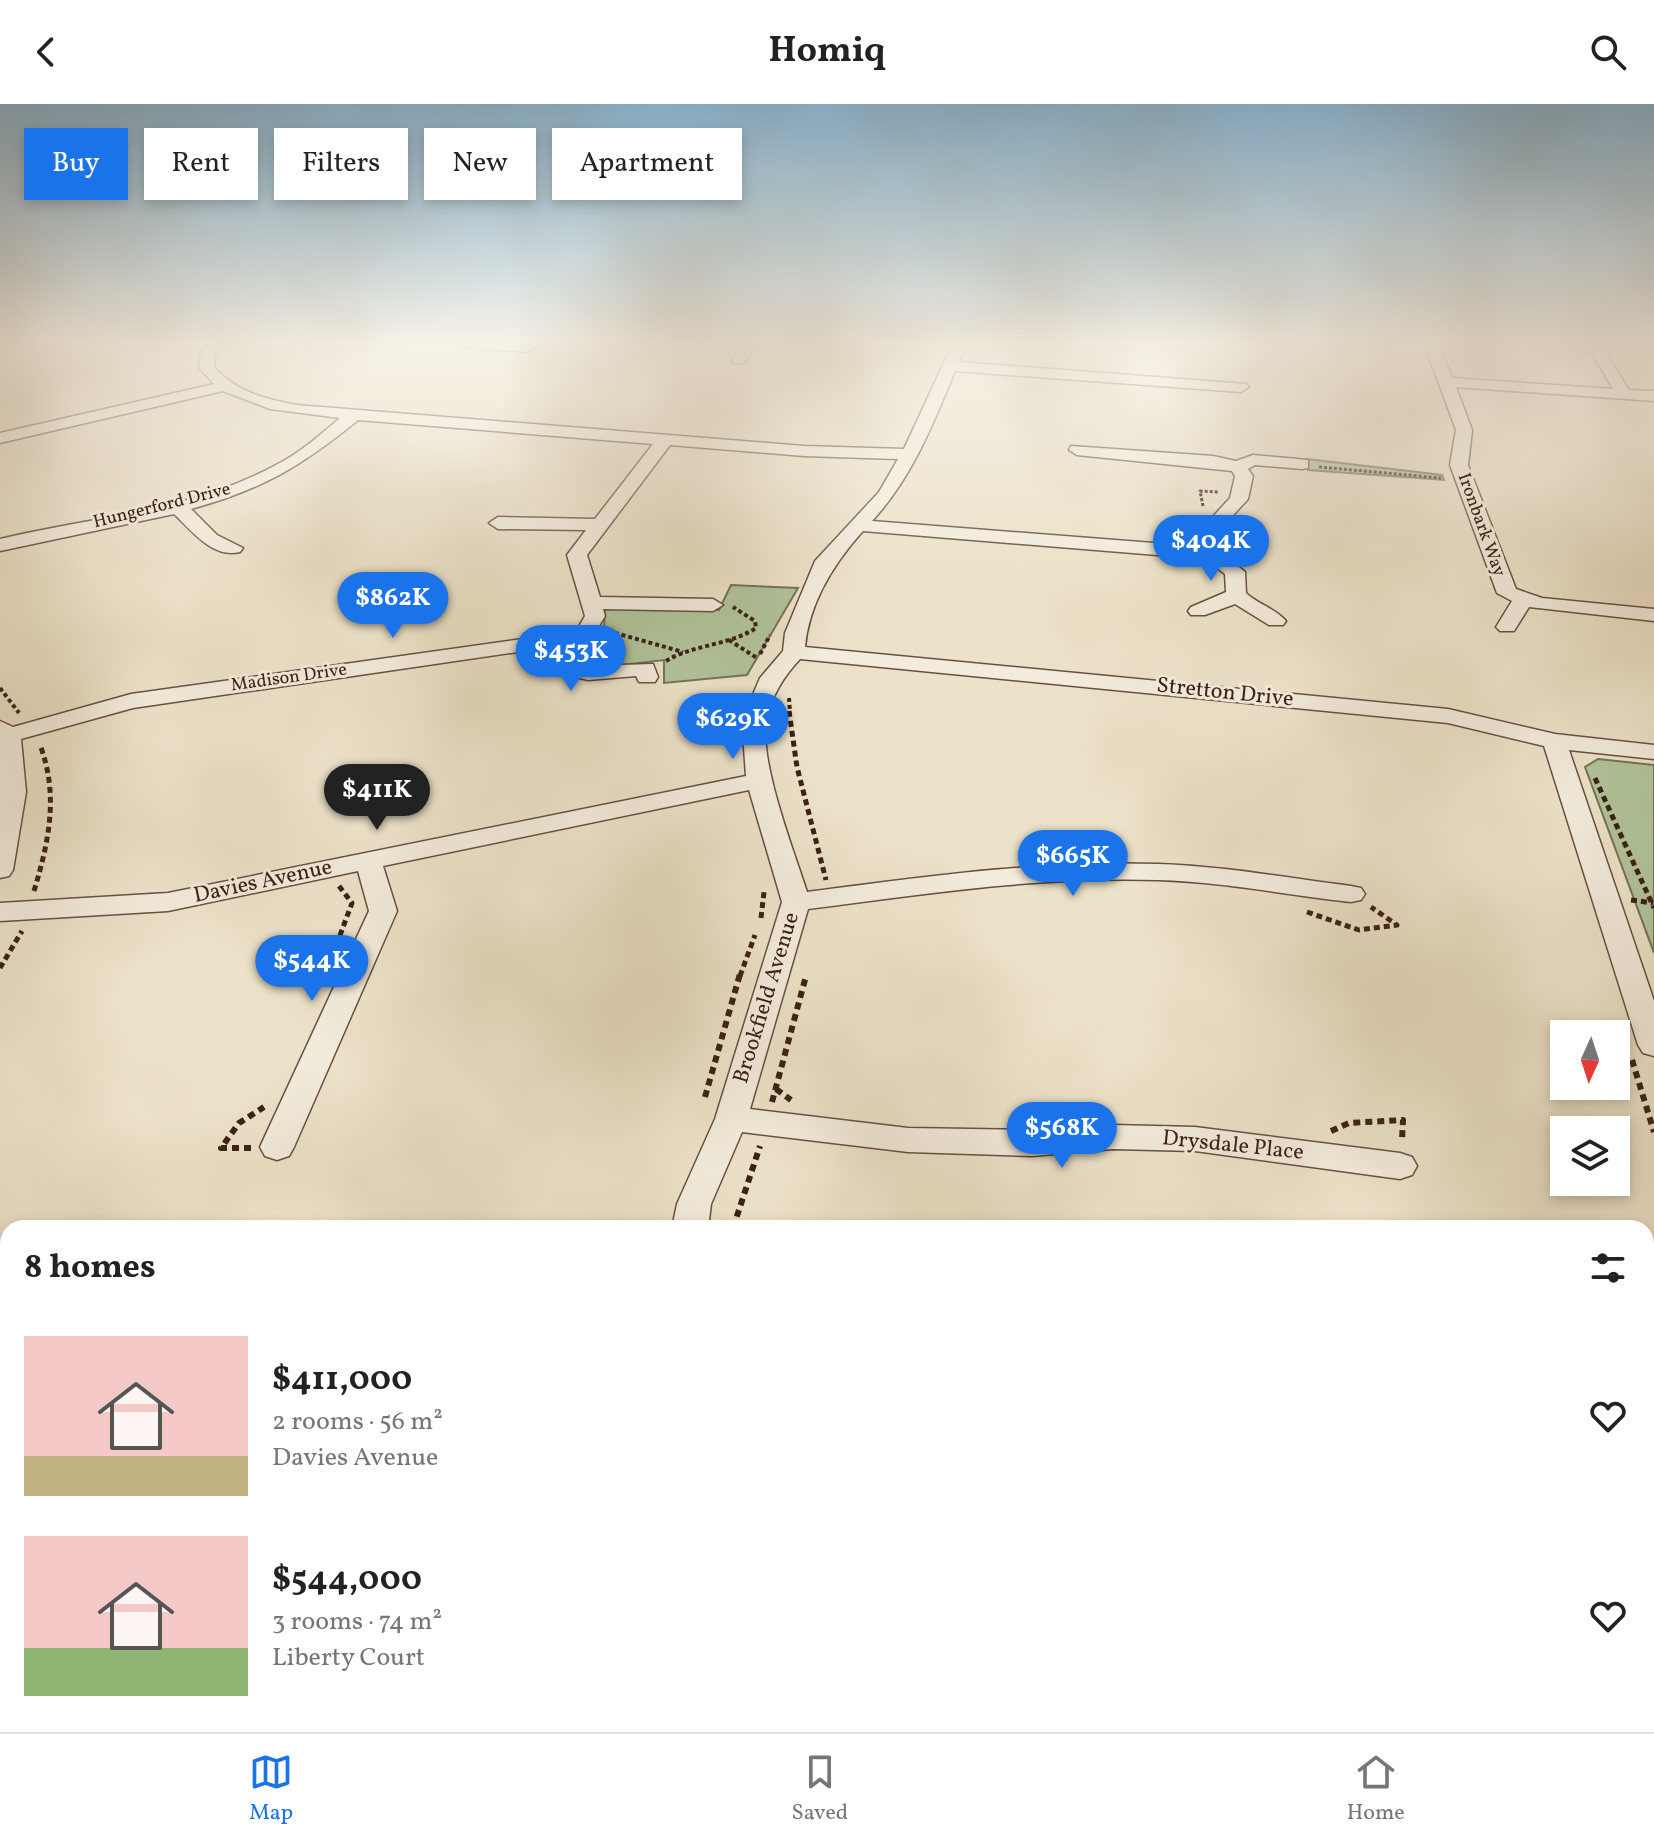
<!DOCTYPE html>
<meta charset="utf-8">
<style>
body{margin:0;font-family:Vollkorn,serif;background:#f6f6f6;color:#222;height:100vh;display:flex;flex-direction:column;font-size:30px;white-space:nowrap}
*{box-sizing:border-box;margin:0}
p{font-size:26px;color:#767676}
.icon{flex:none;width:44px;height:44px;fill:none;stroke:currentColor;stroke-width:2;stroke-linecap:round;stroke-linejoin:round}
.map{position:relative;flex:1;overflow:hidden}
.details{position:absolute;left:0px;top:1116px;width:1654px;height:512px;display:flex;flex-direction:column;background:#fff;border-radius:24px 24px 0 0;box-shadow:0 4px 12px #0003}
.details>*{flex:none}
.guide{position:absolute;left:24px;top:24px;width:800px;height:72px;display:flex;gap:16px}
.needle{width:52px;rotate:183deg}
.buttons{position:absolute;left:1550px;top:916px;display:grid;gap:16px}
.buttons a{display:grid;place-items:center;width:80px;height:80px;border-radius:0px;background:#fff;box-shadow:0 4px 12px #0003;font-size:40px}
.price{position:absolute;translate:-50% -68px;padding:0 18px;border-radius:28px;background:#1a73e8;color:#fff;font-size:26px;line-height:52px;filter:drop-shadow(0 2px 4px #0008)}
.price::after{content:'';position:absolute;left:50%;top:48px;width:24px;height:18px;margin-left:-12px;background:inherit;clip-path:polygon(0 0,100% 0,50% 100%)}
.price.current{background:#222;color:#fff}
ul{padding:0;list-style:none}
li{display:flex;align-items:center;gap:24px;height:200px;padding:0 24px}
li span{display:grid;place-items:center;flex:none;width:224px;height:160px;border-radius:0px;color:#555}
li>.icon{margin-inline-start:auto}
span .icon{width:96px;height:96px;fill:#fffc;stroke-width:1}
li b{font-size:34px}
h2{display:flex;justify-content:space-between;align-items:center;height:96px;padding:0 24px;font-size:34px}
.tag{padding:0 28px;border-radius:0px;background:#fff;box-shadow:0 4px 12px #0003;font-size:28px;line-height:72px}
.tag.current{background:#1a73e8;color:#fff}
header{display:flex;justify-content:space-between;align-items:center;height:104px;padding:0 24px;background:#fff;font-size:36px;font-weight:700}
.tab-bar{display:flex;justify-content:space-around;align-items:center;height:112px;border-top:2px solid #e0e0e0;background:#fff;font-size:22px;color:#767676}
.tab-bar a{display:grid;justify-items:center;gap:4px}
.tab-bar .current{color:#1a73e8}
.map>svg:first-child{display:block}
.green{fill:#b1c49b;stroke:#767258;stroke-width:2}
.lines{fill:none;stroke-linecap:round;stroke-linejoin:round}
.street-casing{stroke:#675043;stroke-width:3}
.path-far4{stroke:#3b2016;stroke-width:3;stroke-dasharray:3 2;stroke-linecap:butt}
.path-far3{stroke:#3b2016;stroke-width:4;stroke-dasharray:4 3;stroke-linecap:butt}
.path-far2{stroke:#3b2016;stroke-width:5;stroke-dasharray:6 4;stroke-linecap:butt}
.path-far1{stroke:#3b2016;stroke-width:6;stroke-dasharray:7 5;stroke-linecap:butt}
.path{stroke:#3b2016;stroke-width:8;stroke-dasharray:9 6;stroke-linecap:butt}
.street{fill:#f3ecdc;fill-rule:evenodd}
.labels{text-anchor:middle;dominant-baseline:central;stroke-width:6;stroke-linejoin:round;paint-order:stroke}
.far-street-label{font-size:18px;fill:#3b2016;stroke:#f3ecdc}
.street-label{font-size:22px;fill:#3b2016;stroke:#f3ecdc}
</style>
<header><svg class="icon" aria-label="back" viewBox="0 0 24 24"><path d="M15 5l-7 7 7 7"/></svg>Homiq<svg class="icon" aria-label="search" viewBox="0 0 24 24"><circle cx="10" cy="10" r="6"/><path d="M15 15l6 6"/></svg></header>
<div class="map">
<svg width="1654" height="1628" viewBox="0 0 1654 1628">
<rect width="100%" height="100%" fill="#ece2c9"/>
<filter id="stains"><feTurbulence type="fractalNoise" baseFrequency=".0025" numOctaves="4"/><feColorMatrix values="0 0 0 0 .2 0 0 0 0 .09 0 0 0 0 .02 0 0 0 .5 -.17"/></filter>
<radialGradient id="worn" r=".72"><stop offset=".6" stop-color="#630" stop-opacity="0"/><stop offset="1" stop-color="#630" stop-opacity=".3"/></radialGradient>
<g class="green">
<polygon points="1307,355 1442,371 1444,376 1308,366"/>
<polygon points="731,481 798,484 747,571 664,579 664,556 578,566 565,543 604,526 605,502 719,506"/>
<polygon points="1598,655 1654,661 1654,849 1585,663"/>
</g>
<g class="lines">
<g class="street-casing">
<g id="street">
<path d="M210,239H225L215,250L214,263C237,288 264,295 297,301L804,342L904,345L953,239H967L959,258L1246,280L1249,283L1241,288L955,267C933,320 912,374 872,417L1205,443L1210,439L1208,418L1230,394L1235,372L1232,367L1077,351L1069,346L1071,342L1213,352L1236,357L1253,351L1308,356V364L1302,365L1255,361L1248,365L1253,372L1248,395L1226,419L1230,440L1222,449L1245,468L1246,489C1258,500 1276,505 1286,517L1283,521H1269L1235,500L1205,511H1191L1188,507L1191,503L1226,488L1225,470L1206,455L863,427C834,459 809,499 805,543L1448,605L1555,630L1654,641V655L1569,646L1654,897V952L1643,949L1638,941L1544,642L1448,619L800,555C784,572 772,591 767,614C757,653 794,747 807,788C923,773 1040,756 1158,760C1223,762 1287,774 1351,782L1361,784L1365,790L1361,796L1351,798C1287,791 1223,778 1158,776C1041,772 924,790 808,805L750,1005L908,1024L1032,1026L1113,1021L1195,1023L1400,1049L1412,1053L1417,1062L1412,1071L1400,1075L1195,1047L1113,1045L1032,1052L908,1048L742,1028L711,1100L708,1124H672L677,1100L715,1015L782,798L749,686L383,762L397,807L294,1043L289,1052L277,1056L265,1052L260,1043L369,807L358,767L168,807L0,817V799L168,789L746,672L742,616L760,574L783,547L785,529L815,457L879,388L898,355L804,352L670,341L587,451L600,493L713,495L723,501L713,507L603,505L605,512L593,532L565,540L575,559L588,562L653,560L658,573L655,578H639L636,572L588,576L559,569L545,544L133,604L21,635L26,688L13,766L9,772L0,774V617L13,623L131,590L551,531L578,524L585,512L567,451L586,426L498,425L489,419L498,413L595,415L653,340L358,316C300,363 263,385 191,405L217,431L243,444L240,448C213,455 191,426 174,410L0,447V435C92,413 192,407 276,361C300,349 320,331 340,314L270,305L223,287L0,339V329L214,280L199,264L201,249Z"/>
<polygon points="456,239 522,239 534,244 527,248 463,243"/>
<polygon points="744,239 759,239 744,259 734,259 732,256"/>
<polygon points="1424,239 1438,239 1452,274 1613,285 1586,239 1600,239 1629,286 1654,287 1654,297 1456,283 1472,326 1468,361 1516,485 1542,494 1654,505 1654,517 1529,503 1514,527 1500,527 1496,523 1512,497 1497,489 1450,361 1456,326"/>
<polygon points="0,1411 8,1412 8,1454 0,1451"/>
<polygon points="528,1620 576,1620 572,1628 524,1628"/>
</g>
</g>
<g class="path-far4">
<polyline points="1319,363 1441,374"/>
<polyline points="1203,402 1200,387 1219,388"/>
</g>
<g class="path-far3">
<polyline points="608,527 683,548"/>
<polyline points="729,536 757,554"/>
<polyline points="760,550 770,531"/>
<path d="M666,557C694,540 728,542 756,524L755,517L733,503"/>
<polyline points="0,584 19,609"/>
<polyline points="789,594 790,609"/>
</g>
<g class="path-far2">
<polyline points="789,607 797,663 826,776"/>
<polyline points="1595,674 1654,804"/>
<polyline points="339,782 352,799 339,834"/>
<path d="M34,787C49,737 59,691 40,641"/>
<polyline points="1631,796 1653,799"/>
<polyline points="1307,808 1359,826 1397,821 1371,803"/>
<polyline points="761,814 764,788"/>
<polyline points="0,864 22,827"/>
<polyline points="740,872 755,831"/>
</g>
<g class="path-far1">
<polyline points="1632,956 1654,1028"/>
<polyline points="776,985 791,996"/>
<polyline points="705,993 740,870"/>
<polyline points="772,998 806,872"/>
<polyline points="1331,1027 1349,1019 1403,1016 1402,1036"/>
<polyline points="251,1044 221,1044 239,1019 264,1003"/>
<polyline points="733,1124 760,1042"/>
</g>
<g class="path">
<polyline points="0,1387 8,1389"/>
<polyline points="506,1628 510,1620"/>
<polyline points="619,1628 622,1620"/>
</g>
<use href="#street" class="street"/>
</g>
<linearGradient id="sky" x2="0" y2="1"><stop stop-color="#89b7d6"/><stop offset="0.51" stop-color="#f6f2e7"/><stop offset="1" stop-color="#f6f2e7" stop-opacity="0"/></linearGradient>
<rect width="1654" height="467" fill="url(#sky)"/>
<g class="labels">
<g class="far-street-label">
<text transform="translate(162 402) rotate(-14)">Hungerford Drive</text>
<text transform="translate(1481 421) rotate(70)">Ironbark Way</text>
<text transform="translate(289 574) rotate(-8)">Madison Drive</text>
</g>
<g class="street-label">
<text transform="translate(1225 589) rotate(6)">Stretton Drive</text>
<text transform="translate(263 778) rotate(-12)">Davies Avenue</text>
<text transform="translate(767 894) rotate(-73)">Brookfield Avenue</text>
<text transform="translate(1233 1042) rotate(6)">Drysdale Place</text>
</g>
</g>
<rect width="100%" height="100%" filter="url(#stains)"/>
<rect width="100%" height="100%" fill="url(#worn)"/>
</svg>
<div class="buttons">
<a><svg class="needle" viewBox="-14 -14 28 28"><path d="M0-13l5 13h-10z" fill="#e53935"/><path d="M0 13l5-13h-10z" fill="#767676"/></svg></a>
<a><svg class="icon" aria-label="layers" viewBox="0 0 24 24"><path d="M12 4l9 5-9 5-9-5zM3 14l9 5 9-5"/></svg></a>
</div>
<b class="price" style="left:1211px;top:479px">$404K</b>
<b class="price" style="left:393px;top:536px">$862K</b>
<b class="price" style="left:571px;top:589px">$453K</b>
<b class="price" style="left:733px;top:657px">$629K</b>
<b class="price current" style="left:377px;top:728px">$411K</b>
<b class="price" style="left:1073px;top:794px">$665K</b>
<b class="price" style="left:312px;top:899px">$544K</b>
<b class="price" style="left:1062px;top:1066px">$568K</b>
<div class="guide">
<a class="tag current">Buy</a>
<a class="tag">Rent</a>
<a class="tag">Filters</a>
<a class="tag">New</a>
<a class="tag">Apartment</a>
</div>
<section class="details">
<h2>8 homes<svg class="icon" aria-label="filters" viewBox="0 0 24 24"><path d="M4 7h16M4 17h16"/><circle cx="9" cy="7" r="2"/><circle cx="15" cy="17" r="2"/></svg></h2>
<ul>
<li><span style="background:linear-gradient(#f6c9c9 75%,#c2b280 0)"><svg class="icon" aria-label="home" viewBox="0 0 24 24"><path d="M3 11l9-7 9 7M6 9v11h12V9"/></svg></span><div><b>$411,000</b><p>2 rooms · 56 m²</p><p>Davies Avenue</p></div><svg class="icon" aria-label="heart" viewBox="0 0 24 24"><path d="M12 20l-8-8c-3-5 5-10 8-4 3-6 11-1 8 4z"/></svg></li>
<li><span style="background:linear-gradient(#f6c9c9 70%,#8fb573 0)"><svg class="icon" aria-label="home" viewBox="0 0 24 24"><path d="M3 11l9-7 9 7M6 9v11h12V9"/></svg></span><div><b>$544,000</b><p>3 rooms · 74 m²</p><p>Liberty Court</p></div><svg class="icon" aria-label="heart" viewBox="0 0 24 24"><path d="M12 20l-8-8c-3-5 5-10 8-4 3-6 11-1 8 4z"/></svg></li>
</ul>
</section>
</div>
<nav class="tab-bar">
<a class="current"><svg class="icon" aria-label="map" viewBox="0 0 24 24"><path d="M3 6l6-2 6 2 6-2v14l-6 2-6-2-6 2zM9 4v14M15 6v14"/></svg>Map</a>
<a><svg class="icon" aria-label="saved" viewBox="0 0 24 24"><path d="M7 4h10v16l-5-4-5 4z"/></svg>Saved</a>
<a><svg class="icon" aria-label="home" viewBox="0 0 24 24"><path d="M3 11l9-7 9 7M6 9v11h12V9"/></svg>Home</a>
</nav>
